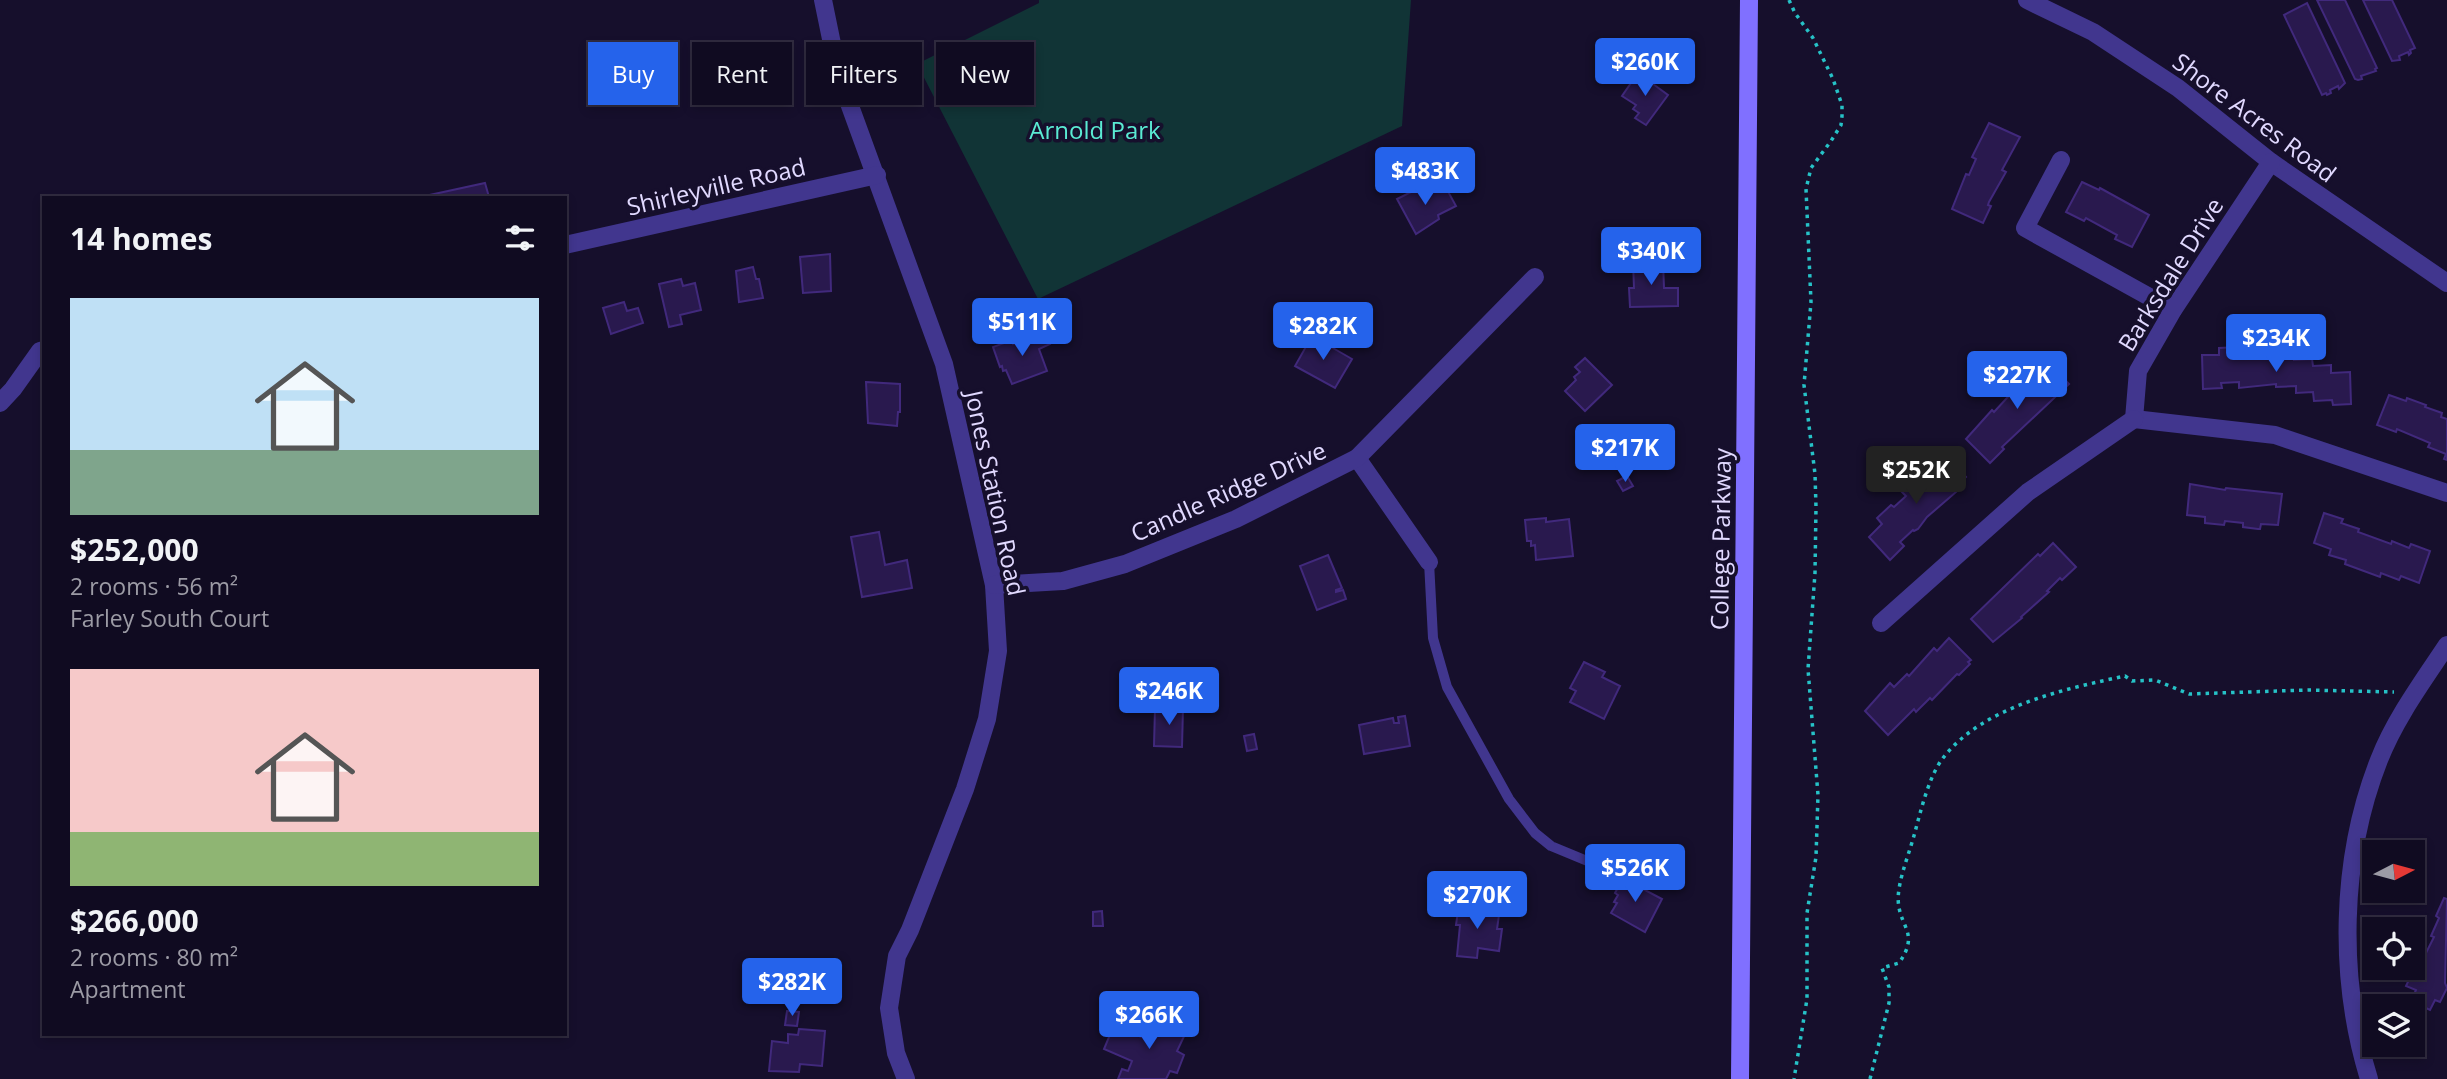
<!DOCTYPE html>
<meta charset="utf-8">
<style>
body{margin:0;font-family:"Open Sans",sans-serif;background:#19142a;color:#f1f3f6;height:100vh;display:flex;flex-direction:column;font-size:26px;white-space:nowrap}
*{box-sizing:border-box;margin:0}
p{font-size:23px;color:#9c9ba5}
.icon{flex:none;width:38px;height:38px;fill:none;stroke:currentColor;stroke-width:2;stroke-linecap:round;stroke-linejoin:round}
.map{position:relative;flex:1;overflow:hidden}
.side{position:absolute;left:42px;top:196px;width:525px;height:840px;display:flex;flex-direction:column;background:#100b21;border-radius:0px;box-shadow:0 4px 10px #0003,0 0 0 2px #302b3f}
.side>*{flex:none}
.hud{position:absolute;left:588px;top:42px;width:665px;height:63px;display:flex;gap:14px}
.needle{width:46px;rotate:84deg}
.buttons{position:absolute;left:2362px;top:840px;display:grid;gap:14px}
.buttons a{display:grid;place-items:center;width:63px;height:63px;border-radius:0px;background:#100b21;box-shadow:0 4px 10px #0003,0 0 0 2px #302b3f;font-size:35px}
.price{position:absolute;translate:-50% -60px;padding:0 16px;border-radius:7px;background:#2563eb;color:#fff;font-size:23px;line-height:46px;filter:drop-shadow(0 2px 4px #0008)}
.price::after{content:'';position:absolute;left:50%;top:42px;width:21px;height:16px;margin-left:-10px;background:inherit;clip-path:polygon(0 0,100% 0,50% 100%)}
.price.active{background:#222;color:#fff}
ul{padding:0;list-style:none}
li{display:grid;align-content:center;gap:14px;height:371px;padding:0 28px}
li span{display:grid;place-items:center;height:217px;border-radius:0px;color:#555}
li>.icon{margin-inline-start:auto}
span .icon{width:126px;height:126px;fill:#fffc;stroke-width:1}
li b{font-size:30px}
h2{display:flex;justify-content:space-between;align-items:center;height:84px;padding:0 28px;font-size:30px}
.pill{padding:0 24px;border-radius:0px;background:#100b21;box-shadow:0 4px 10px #0003,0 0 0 2px #302b3f;font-size:24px;line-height:63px}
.pill.active{background:#2563eb;color:#fff}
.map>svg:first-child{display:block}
.green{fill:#113436}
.building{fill:#29194e;stroke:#41297c;stroke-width:2}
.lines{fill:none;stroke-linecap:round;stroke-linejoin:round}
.path{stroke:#26c2c7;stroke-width:3.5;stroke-dasharray:3.5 5;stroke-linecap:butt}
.service{stroke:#41368e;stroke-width:10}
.minor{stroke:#41368e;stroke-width:18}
.secondary{stroke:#8070ff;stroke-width:18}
.labels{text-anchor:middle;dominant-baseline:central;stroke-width:7;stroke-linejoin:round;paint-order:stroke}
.street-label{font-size:24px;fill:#e1d9ff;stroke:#160f2c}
.park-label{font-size:24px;fill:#5aead3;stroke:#160f2c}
</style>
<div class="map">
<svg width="2447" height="1079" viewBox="0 0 2447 1079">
<rect width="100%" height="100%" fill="#160f2c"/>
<polygon class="green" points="1039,0 1411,0 1402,126 1038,299 917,64 1039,3"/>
<g class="building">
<polygon points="2317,0 2345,0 2377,68 2375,69 2376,71 2361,76 2362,79 2358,80 2355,79"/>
<polygon points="2363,0 2392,0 2415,48 2410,50 2411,53 2409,55 2408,52 2399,56 2400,60 2392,61"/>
<polygon points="2307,3 2345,83 2339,89 2338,86 2330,90 2331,93 2327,95 2326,93 2322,95 2284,15"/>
<polygon points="1638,73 1668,95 1646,125 1635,118 1639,113 1633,109 1636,105 1622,96"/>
<polygon points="1989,123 2020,137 2002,170 2006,172 1989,202 1988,205 1991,206 1983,223 1952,209 1966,174 1969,175 1976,159 1972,157"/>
<polygon points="2082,182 2099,190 2100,188 2149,215 2132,247 2115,239 2117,235 2086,218 2084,221 2066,212"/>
<polygon points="485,183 489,197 426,198 425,196"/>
<polygon points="1423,186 1427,195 1445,186 1456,206 1438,215 1439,219 1416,234 1397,199"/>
<polygon points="1677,231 1679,239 1665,243 1663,234"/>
<polygon points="830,254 831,291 803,293 800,257"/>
<polygon points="1663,261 1664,288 1678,288 1678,306 1630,307 1629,288 1634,288 1633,262"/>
<polygon points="753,267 756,279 759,279 763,298 739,302 736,271"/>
<polygon points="681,279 683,286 695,283 701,310 680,315 682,324 669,327 659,284"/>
<polygon points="624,302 627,311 638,308 643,323 611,334 603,308"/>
<polygon points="1046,332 1050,344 1039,349 1047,371 1012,384 1006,370 1003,371 1002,366 1000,367 993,347 1012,340 1013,344"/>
<polygon points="1312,336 1352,359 1335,388 1295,366"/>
<polygon points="2238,347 2238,356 2275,351 2275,355 2294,354 2294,360 2312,359 2313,366 2331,365 2331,373 2350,372 2351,404 2333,405 2332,400 2314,401 2313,392 2296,393 2296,386 2276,387 2276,384 2239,388 2239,382 2221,383 2222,388 2203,389 2202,355 2219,355 2219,348"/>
<polygon points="1585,358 1612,385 1585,411 1565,391 1576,380 1574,377 1580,372 1575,367"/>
<polygon points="2046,361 2069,384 2002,447 2004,449 1990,463 1966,439 1992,410 1994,412 2031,372 2034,373"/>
<polygon points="866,382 900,384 900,412 898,412 897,426 868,423"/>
<polygon points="2389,395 2406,401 2407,398 2426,405 2425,407 2442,413 2441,417 2447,419 2447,460 2444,459 2446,454 2428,447 2430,443 2397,429 2396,432 2377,425"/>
<polygon points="1944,454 1966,477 1953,489 1956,492 1927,517 1918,529 1914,531 1913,530 1900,542 1904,546 1890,560 1869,537 1882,524 1877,518 1891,505 1894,507 1906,496 1902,492 1916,478 1919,481"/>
<polygon points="1627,476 1633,486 1623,491 1617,481"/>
<polygon points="2190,484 2225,490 2226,488 2282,494 2278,525 2261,524 2260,529 2258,529 2243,527 2243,523 2225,521 2224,525 2205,523 2205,517 2187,515"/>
<polygon points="2324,513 2343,519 2341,523 2359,529 2358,532 2391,544 2392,541 2409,548 2411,544 2430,551 2419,583 2401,576 2399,580 2381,573 2380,577 2345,564 2346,560 2329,555 2331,549 2314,543"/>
<polygon points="1546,518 1546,522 1569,519 1573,556 1536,560 1535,545 1531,546 1531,541 1527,541 1525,520"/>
<polygon points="879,532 885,565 907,560 912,588 862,597 851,537"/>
<polygon points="2053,543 2076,567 2062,580 2060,578 2047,591 2049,592 2021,617 2022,618 1993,642 1971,619 2038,554 2040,556"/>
<polygon points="1328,555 1342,588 1336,590 1336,592 1343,590 1346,599 1317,610 1300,566"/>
<polygon points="1949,638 1971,660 1968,662 1970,664 1959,675 1957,674 1932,700 1930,698 1916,712 1914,709 1888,735 1865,711 1890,683 1894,687 1907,674 1909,676 1934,648 1937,651"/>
<polygon points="1584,662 1605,672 1602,677 1620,686 1604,719 1570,702 1576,691 1570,688"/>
<polygon points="1155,708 1183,708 1182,747 1154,746"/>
<polygon points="1405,716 1410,746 1364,754 1359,725 1393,718 1394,723 1399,723 1398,717"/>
<polygon points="1254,734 1257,749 1247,751 1244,736"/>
<polygon points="1625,875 1643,884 1641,888 1662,899 1645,932 1611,913 1617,903 1614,902 1618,895 1615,893"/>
<polygon points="2444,898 2447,899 2445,983 2447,988 2440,1002 2435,1000 2430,1010 2411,1001 2416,990 2406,986 2414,969 2411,968 2413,968 2420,950 2426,953 2434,937 2431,936 2439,918 2436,916"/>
<polygon points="1459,904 1479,906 1479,909 1485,910 1484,914 1499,915 1497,929 1502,929 1499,951 1478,948 1477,958 1457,956 1460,925 1456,925"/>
<polygon points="1102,911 1103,926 1093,926 1093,912"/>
<polygon points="787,1011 799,1012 797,1026 785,1025"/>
<polygon points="1166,1019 1188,1028 1177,1051 1184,1055 1177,1073 1170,1071 1166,1079 1118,1079 1122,1069 1128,1071 1132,1061 1104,1049 1114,1025 1141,1037 1146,1027 1160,1032"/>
<polygon points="799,1029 825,1031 822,1066 800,1064 799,1072 769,1071 772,1041 788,1043 788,1034 798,1035"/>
</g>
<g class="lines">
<g class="path">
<polyline points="1789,0 1795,13 1813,38 1833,79 1842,105 1842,116 1841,125 1831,141 1811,168 1806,189 1811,302 1804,385 1815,474 1816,507 1815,573 1808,669 1818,795 1816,857 1807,913 1807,999 1794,1079"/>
<path d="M1870,1079L1889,1003V987L1882,968L1899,963C1923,929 1893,926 1899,889C1902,870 1910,851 1915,832C1921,810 1929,776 1943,758C1983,706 2065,689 2125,676L2132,681L2155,680L2189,694L2308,690L2394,692"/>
</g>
<polyline class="service" points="1429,562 1433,638 1447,687 1509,799 1535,833 1551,846 1609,870"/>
<g class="minor">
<polyline points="823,0 838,73 944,364 994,585 998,651 987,719 965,789 910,930 897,956 889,1008 896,1053 906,1079"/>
<polyline points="2027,0 2093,32 2178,88 2271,162 2447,283"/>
<polyline points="2061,160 2025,228 2173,310"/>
<polyline points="565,245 877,175"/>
<polyline points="0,403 13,389 40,351 44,350"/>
<polyline points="2134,419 2275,435 2447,493"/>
<polyline points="2134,419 2138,371 2173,310 2271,162"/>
<polyline points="1357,458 1429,562"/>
<polyline points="994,585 1063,581 1125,564 1236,519 1357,458 1535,277"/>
<polyline points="1881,623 2028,492 2134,419"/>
<path d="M2369,1079C2338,978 2340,859 2379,760C2395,719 2423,681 2447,645"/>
</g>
<polyline class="secondary" points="1740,1079 1749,0"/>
</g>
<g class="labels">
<g class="street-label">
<text transform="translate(2255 117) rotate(37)">Shore Acres Road</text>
<text transform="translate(716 186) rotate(-13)">Shirleyville Road</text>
<text transform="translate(2170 274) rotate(-58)">Barksdale Drive</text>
<text transform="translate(1228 491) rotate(-24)">Candle Ridge Drive</text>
<text transform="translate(996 493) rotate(78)">Jones Station Road</text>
<text transform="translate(1720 539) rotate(-89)">College Parkway</text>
</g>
<g class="park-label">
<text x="1095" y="129">Arnold Park</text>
</g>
</g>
</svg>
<div class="buttons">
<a><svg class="needle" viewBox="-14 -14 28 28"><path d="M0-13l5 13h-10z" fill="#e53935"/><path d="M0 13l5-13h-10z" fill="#9c9ba5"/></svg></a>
<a><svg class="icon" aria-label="locate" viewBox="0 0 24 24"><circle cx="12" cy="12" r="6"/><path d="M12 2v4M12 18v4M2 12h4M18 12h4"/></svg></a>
<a><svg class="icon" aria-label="layers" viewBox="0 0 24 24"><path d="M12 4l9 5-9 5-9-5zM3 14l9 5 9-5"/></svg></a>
</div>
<b class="price" style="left:1645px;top:98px">$260K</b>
<b class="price" style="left:1425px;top:207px">$483K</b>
<b class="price" style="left:1651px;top:287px">$340K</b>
<b class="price" style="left:1022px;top:358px">$511K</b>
<b class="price" style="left:1323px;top:362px">$282K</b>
<b class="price" style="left:2276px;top:374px">$234K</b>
<b class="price" style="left:2017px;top:411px">$227K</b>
<b class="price" style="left:1625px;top:484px">$217K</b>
<b class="price active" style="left:1916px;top:506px">$252K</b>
<b class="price" style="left:1169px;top:727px">$246K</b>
<b class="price" style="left:1635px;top:904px">$526K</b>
<b class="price" style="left:1477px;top:931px">$270K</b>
<b class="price" style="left:792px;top:1018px">$282K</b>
<b class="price" style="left:1149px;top:1051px">$266K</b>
<div class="hud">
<a class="pill active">Buy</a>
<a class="pill">Rent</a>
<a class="pill">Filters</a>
<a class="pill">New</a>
</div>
<section class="side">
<h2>14 homes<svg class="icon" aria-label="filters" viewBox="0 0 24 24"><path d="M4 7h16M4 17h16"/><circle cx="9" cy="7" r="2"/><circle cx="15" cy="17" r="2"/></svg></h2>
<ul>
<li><span style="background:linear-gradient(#bfe0f5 70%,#7fa58c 0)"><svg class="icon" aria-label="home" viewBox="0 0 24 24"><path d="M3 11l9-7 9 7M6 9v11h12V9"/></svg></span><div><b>$252,000</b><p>2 rooms · 56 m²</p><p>Farley South Court</p></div></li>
<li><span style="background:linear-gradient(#f6c9c9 75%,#8fb573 0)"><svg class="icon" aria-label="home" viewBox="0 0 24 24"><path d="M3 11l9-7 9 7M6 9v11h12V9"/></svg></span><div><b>$266,000</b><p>2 rooms · 80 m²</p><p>Apartment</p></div></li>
</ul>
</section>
</div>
